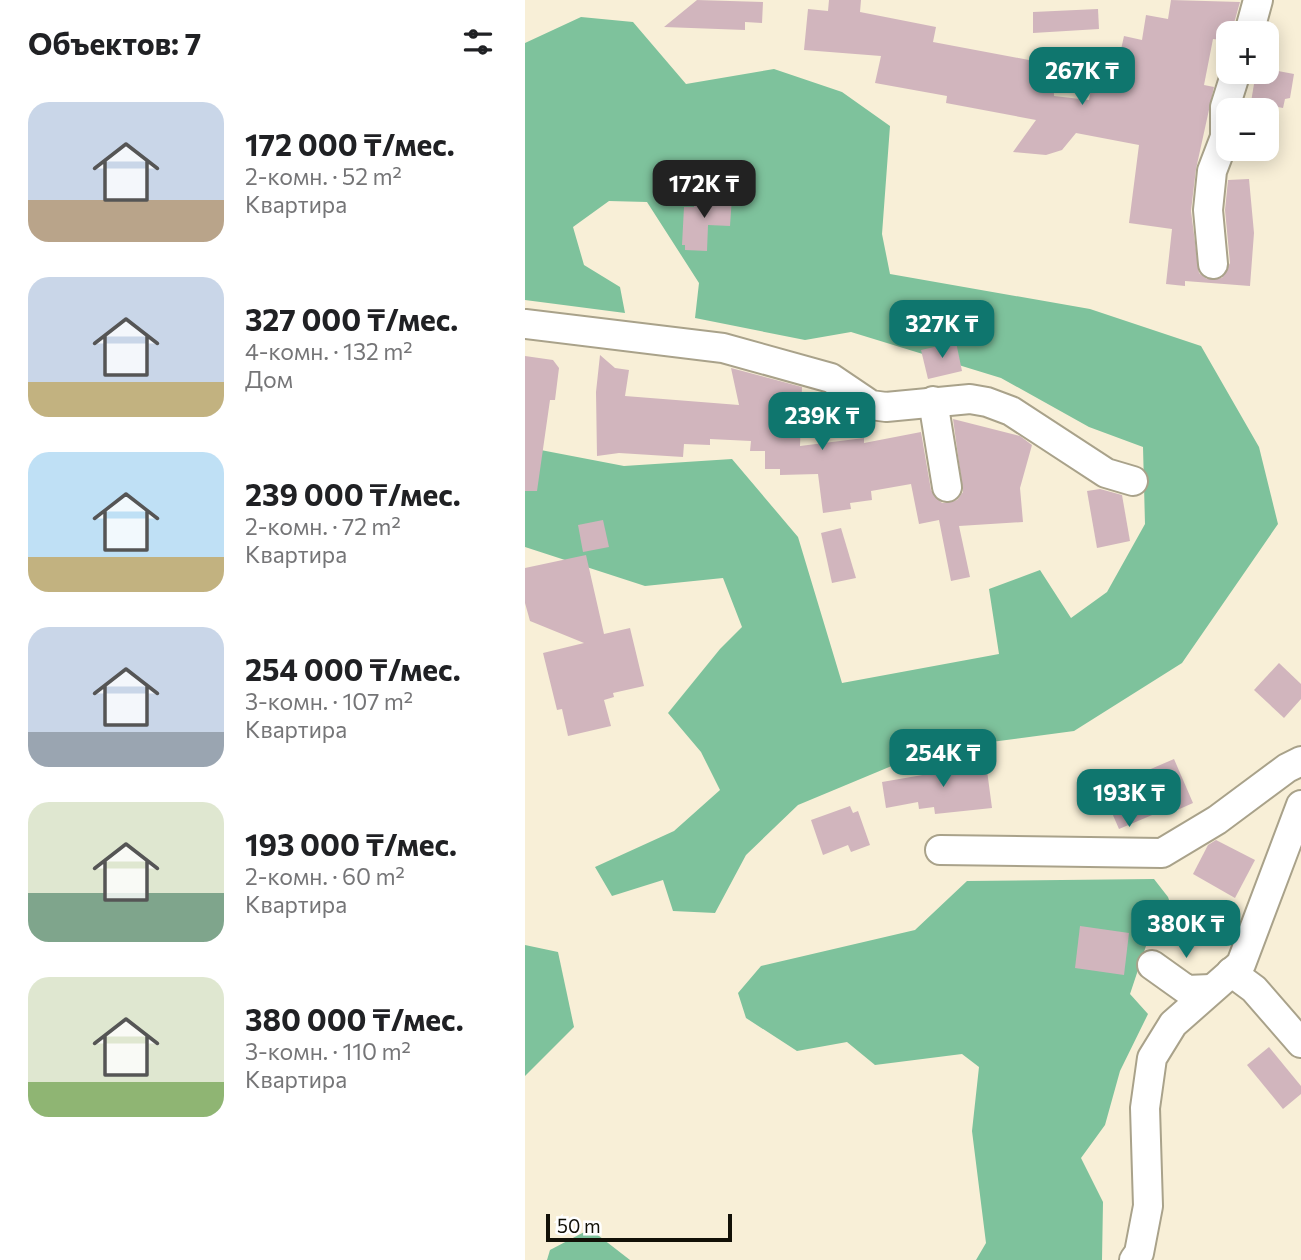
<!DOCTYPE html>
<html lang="ru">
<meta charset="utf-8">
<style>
body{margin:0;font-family:Commissioner,sans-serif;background:#f2f2f2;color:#202124;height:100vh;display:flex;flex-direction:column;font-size:26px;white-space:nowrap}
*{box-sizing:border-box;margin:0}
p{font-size:23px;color:#757577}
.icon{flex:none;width:38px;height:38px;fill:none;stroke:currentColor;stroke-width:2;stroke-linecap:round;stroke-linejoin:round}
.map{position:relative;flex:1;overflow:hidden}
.drawer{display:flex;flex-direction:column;background:#fff;width:525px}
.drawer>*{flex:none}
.tools{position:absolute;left:691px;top:21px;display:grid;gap:14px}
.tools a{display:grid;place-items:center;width:63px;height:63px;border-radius:14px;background:#fff;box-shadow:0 4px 18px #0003;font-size:35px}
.scale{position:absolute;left:21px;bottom:18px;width:186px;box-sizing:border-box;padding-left:7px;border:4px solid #121007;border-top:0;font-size:19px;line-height:24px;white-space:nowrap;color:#121007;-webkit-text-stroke:5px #fff;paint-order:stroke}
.price{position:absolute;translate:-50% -60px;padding:0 16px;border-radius:14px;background:#0f766e;color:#fff;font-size:23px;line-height:46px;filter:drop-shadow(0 2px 4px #0008)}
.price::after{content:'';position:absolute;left:50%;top:42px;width:21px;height:16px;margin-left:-10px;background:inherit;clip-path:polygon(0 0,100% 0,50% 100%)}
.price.on{background:#222;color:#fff}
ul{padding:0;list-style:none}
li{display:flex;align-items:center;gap:21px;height:175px;padding:0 28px}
li span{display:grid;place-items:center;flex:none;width:196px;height:140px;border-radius:21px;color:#555}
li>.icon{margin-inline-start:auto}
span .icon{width:84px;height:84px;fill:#fffc;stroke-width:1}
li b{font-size:30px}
h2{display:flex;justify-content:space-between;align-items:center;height:84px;padding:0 28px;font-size:30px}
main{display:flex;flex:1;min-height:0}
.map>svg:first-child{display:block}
.forest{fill:#7ec29c}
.building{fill:#d1b5bd}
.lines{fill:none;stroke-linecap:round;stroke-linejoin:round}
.minor-casing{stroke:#a9a28a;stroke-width:32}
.minor{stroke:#fff;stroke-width:28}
</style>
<main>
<section class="drawer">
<h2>Объектов: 7<svg class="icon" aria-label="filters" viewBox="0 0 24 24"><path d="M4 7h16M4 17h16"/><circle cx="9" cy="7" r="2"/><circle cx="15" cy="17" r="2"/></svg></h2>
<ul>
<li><span style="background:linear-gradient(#c9d6e8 70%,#b9a48a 0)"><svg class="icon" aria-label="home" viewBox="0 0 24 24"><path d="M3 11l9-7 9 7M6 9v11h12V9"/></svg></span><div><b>172 000 ₸/мес.</b><p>2-комн. · 52 m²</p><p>Квартира</p></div></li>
<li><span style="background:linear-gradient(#c9d6e8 75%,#c2b280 0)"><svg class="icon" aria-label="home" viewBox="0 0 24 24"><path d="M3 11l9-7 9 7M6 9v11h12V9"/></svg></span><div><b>327 000 ₸/мес.</b><p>4-комн. · 132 m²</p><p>Дом</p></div></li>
<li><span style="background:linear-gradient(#bfe0f5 75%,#c2b280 0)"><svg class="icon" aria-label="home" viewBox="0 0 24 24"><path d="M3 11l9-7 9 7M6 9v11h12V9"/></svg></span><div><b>239 000 ₸/мес.</b><p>2-комн. · 72 m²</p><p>Квартира</p></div></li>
<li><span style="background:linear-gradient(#c9d6e8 75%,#9aa5b1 0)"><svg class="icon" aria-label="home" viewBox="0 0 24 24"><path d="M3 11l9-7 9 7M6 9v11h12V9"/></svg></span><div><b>254 000 ₸/мес.</b><p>3-комн. · 107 m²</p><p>Квартира</p></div></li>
<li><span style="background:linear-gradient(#dfe7d0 65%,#7fa58c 0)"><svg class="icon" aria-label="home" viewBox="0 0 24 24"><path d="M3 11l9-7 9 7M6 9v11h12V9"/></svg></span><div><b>193 000 ₸/мес.</b><p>2-комн. · 60 m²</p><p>Квартира</p></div></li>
<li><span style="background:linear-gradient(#dfe7d0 75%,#8fb573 0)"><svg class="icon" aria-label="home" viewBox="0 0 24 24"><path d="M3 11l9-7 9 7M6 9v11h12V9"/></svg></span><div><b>380 000 ₸/мес.</b><p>3-комн. · 110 m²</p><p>Квартира</p></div></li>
</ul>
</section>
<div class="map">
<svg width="776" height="1260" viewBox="0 0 776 1260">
<rect width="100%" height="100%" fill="#f8efd7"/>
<g class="forest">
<polygon points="56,17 108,22 161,84 249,69 317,92 365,126 357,234 365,274 565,309 676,346 734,447 753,524 657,663 549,731 405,750 273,805 221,855 190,913 148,911 138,880 87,896 70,867 149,831 195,790 176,752 143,713 195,649 217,627 198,578 120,586 0,547 0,447 99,466 207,459 273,537 317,683 474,654 464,589 515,570 546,618 582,592 620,524 618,447 564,427 476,378 326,332 280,340 170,318 174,283 122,202 84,201 48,227 59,265 95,287 100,313 0,300 0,43"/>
<polygon points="629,879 643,897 657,936 622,943 605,994 623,1014 595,1071 580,1125 556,1158 578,1202 577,1260 451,1260 461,1243 447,1131 454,1067 437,1054 350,1065 322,1042 272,1051 221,1018 213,993 236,966 390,930 442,881"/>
<polygon points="0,945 33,952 49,1027 0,1076"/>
<polygon points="65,1229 105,1260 22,1260 25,1250"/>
</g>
<g class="building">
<polygon points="172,0 238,2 237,23 220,22 220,30 139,27"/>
<polygon points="304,0 336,0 335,12 411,27 408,42 509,61 509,55 528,59 529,96 564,100 570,68 591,72 599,36 617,40 621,15 643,19 646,0 715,2 704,41 688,39 679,85 689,87 671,169 666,211 674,273 682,279 697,278 705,263 700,210 703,180 724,179 729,233 725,286 660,281 660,286 641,284 647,229 604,223 614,145 551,133 537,150 521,155 488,152 511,120 421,103 422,96 350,83 356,56 279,50 283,9 303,11"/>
<polygon points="573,9 574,29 508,33 508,12"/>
<polygon points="742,69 769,74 765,98 760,99 758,108 726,102 731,72 742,72"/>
<polygon points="169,194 207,197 205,226 183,225 182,251 160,250 160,245 157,245 159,207 169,207"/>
<polygon points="431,342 437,371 403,379 396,350"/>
<polygon points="75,355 90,368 104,370 100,396 214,405 206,368 277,387 275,446 339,438 339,443 396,432 406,490 417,503 432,500 438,492 428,419 495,436 507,445 495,488 498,522 434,526 445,577 426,581 414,520 394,524 386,484 346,491 347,500 325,503 326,509 298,513 293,474 255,475 255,469 240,469 240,451 225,451 226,441 185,439 185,445 159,444 158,457 94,453 72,456 71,392"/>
<polygon points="0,356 28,360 34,368 30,400 25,400 12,491 0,491"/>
<polygon points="575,489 597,495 605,541 572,548 562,491"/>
<polygon points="78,520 84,547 58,552 53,525"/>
<polygon points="316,528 331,578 307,583 296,533"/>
<polygon points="61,555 79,634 105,628 119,686 88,693 89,697 79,700 86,726 43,736 37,709 32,710 18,653 59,643 5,621 0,603 0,568"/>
<polygon points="754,663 776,684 776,699 759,718 729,690"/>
<polygon points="649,759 668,803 641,815 639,810 594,829 577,790"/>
<polygon points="446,762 446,765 461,763 467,808 410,814 409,807 394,809 393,802 361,808 357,782 409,773 408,768"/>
<polygon points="325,806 328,813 333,811 345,845 326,852 323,845 298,855 286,820"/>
<polygon points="691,840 730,860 710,898 668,874 683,845"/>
<polygon points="555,926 604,933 599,975 550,968"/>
<polygon points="744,1047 776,1086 776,1094 758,1109 722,1065"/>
</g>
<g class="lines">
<g class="minor-casing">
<g id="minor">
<polyline points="724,33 733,0"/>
<polyline points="688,264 683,210 687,171 700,137 700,107 711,72"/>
<polyline points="0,324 198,348 306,378 346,405 361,407 445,399 462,402 486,411 581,473 608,481"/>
<polyline points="408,401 422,487"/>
<polyline points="415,850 637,853 692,820 762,768 776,761"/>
<polyline points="627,965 662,990 686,989"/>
<polyline points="706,972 729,989 776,1043"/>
<polyline points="609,1260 614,1253 623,1206 620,1108 627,1058 648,1024 716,964 776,805"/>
</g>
</g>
<use href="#minor" class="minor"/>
</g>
</svg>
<div class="tools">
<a>+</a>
<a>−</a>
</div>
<div class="scale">50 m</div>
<b class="price" style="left:557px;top:107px">267K ₸</b>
<b class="price on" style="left:179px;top:220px">172K ₸</b>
<b class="price" style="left:417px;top:360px">327K ₸</b>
<b class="price" style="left:297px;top:452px">239K ₸</b>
<b class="price" style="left:418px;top:789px">254K ₸</b>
<b class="price" style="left:604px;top:829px">193K ₸</b>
<b class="price" style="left:661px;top:960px">380K ₸</b>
</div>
</main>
